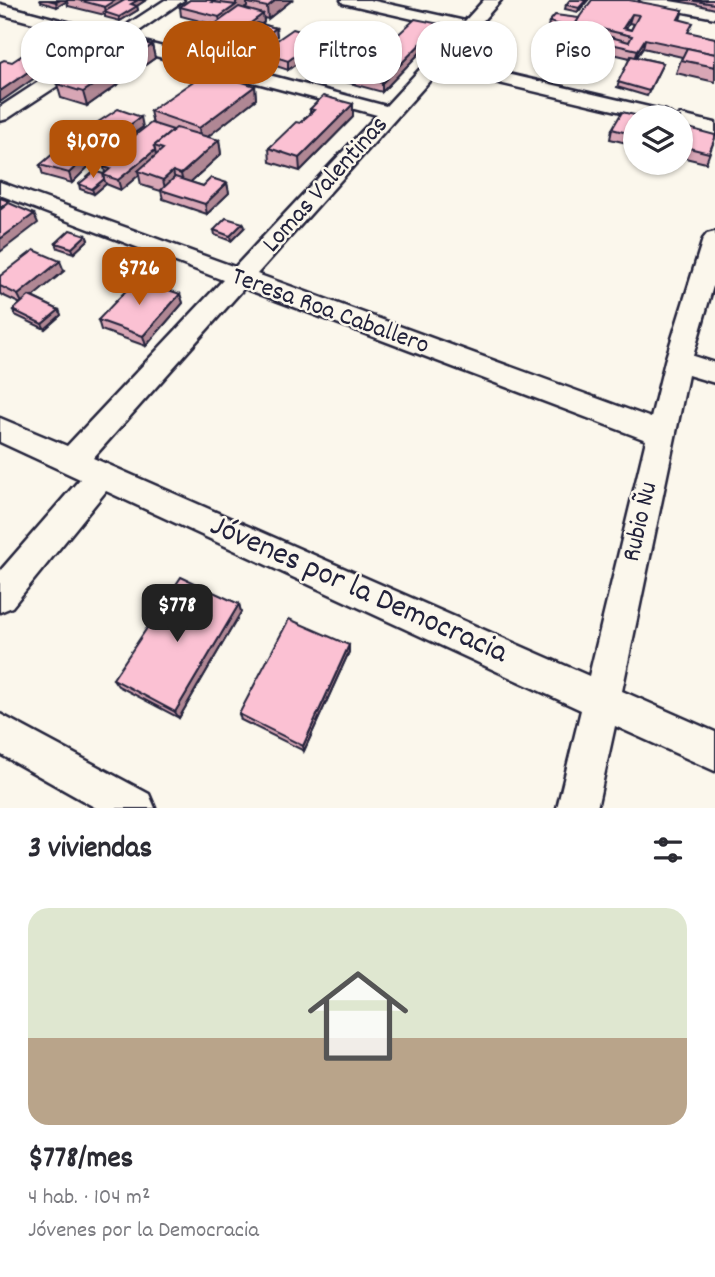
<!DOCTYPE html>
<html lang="es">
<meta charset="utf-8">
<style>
body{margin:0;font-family:Dekko,sans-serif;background:#f7f7f7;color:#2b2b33;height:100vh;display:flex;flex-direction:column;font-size:26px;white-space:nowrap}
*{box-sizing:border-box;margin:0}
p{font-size:23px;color:#7c7c81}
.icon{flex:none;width:38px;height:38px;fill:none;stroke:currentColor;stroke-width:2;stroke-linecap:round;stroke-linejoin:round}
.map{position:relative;height:808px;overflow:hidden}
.details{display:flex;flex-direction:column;background:#fff;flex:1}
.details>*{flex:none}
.hud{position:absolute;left:21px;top:21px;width:674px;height:63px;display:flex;gap:14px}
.fabs{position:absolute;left:623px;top:105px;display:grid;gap:14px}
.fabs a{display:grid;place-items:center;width:70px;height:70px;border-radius:50%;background:#fff;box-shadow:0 2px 5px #0004;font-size:35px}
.price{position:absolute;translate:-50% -60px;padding:0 16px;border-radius:14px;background:#b45309;color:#fff;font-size:23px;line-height:46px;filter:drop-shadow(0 2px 4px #0008)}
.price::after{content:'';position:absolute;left:50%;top:42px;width:21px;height:16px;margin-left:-10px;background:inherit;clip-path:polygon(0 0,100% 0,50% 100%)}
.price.active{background:#222;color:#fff}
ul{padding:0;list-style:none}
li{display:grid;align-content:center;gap:14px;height:371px;padding:0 28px}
li span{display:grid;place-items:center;height:217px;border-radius:21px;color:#555}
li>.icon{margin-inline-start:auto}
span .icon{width:126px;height:126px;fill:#fffc;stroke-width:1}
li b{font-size:30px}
h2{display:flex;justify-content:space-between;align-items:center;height:84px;padding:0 28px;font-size:30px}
.chip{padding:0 24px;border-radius:28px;background:#fff;box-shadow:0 2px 5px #0004;font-size:24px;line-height:63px}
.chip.active{background:#b45309;color:#fff}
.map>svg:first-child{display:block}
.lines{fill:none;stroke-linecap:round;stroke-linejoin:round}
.minor-casing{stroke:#22223b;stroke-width:5}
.minor{fill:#fbf7ec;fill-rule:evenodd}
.wall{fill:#d8a6b5;stroke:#22223b;stroke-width:2;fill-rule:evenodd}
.shaded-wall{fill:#b08794;stroke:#22223b;stroke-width:2}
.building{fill:#fbc1d3;stroke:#22223b;stroke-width:2;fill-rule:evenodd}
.labels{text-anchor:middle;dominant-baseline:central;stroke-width:5;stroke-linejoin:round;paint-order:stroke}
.street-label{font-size:26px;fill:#22223b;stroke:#fbf7ec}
.near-street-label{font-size:32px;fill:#22223b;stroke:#fbf7ec}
</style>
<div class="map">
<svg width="715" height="808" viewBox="0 0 715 808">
<rect width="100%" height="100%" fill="#fbf7ec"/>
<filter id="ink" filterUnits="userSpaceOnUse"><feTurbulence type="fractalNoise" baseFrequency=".0143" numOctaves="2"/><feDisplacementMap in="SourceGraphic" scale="14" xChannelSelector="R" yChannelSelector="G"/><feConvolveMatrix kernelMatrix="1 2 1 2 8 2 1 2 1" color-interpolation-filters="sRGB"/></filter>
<g filter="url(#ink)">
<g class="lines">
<g class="minor-casing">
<g id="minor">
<path d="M165,0H184L129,38L386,106L457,29L343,3L341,0H370L465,21L484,0H501L448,60L666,111L675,117L681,115L715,123V135L681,127V117H643L440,69L257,274L651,418L665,361L703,239L707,234L715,232V279L693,356L715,363V383L688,375L622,691L715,732V771L615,726L597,808H557L581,710L106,491L12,607L0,612V571L80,479L0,442V418L67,446L223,280L0,195V182L235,267L377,115L118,46L7,119L0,121V107L101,41L0,14V4L113,34ZM244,288L646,440L589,676L93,458Z"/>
<polygon points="640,0 673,0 715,8 715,18 648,5"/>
<polygon points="0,714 149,794 155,808 96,808 0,754"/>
</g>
</g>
<use href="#minor" class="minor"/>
</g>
<g class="wall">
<polygon points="40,0 123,0 123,1 125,0 146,0 137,6 138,10 120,21 105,17 105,15 68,6 67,1 57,7 41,2"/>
<polygon points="190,0 292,0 268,19 264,18 264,22 262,24 276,28 277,36 259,51 237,45 237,43 233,46 249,50 250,59 243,65 191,51 190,42 215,25 181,16 180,7"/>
<polygon points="570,0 588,0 578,12 565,9 566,5"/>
<polygon points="670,0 715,0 715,9 694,4"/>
<path d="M683,10L680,20L689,33L715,38V82L676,73L682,57L643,48L637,57L663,63L647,96L617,87L630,58L600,51L602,42L605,39L573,32V30L572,32L548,27L549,22L579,18ZM629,23L634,24L631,30L626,28Z"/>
<polygon points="440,24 439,33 382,92 331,78 331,69 389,43"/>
<polygon points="152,45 155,58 87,106 61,98 57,84 132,49"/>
<polygon points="320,46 288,70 261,61 260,52"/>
<polygon points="505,48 497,59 474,54 475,49"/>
<polygon points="595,51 593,60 580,82 550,75 552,66"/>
<polygon points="255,86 256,99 207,137 219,140 221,154 190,182 203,186 227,183 229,193 207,214 163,199 161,191 141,185 139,175 121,190 106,184 94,194 80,189 79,184 105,173 104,167 105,166 103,160 153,124 150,111"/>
<polygon points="353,104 353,117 300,171 270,162 269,148 300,123 310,113 310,109"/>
<polygon points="635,117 635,145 610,139 612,129"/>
<polygon points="681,126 715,138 706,163 681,157"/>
<polygon points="143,127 93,162 72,183 43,175 40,165 68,147 66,143"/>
<polygon points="244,228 231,241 215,235 214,230"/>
<polygon points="86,235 88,240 74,253 58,248 56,243"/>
<polygon points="64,271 32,297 59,310 61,315 45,329 15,315 13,310 21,304 0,294 0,276"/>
<polygon points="180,294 183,303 146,346 101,330 98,320"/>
<polygon points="239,604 241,612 179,718 118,686 113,679"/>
<polygon points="349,645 349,652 304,751 241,720 239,714"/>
</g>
<g class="shaded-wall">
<polygon points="60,0 67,0 67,1 57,7 56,2"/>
<polygon points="111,0 123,0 123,2 106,13 105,7"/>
<polygon points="138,0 146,0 132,9 131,4"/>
<polygon points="238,0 247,0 247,7 221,26 219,17 236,5 236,2"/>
<polygon points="276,0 292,0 268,19 267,7"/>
<polygon points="586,0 588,0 578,12 579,8"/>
<polygon points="137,6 138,10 120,21 119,17"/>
<polygon points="263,14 264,22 243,38 236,36 237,43 224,52 223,43"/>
<polygon points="632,14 629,23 622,34 623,28"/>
<polygon points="440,24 439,33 382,92 382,83"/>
<polygon points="276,28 277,36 259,51 258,42"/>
<polygon points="83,34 85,43 0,102 0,91"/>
<polygon points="320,37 320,46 288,70 288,61"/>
<polygon points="645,39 643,48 635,59 638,50"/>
<polygon points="505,44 505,48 497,59 497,54"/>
<polygon points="152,45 155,58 87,106 83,92"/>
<polygon points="249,50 250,59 243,65 242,56"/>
<polygon points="595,51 593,60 580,82 582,72"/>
<polygon points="255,86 256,99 201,142 199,128"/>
<polygon points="353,104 353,117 300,171 299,158"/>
<polygon points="141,117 143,127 93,162 72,183 69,173 90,153"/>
<polygon points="219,140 221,154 184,188 181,174"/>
<polygon points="155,150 157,160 138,171 139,175 121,190 118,180"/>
<polygon points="173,171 176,185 166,192 163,180"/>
<polygon points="104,179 106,184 94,194 92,189"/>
<polygon points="227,183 229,193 207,214 205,204"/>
<polygon points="34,214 38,223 0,252 0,239"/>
<polygon points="243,223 244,228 231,241 230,236"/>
<polygon points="86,235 88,240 74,253 72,248"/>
<polygon points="60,261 64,271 23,305 18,295"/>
<polygon points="180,294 183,303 146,346 143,336"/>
<polygon points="59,310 61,315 45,329 42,324"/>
<polygon points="239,604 241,612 179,718 175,712"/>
<polygon points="349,645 349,652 304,751 303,746"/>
</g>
<g class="building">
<polygon points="48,0 60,0 56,2"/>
<polygon points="78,0 116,0 105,7"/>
<polygon points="125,0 138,0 131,4 137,6 119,17 104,12"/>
<polygon points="190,0 216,0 212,2 236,5 219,17 180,7"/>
<polygon points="252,0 276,0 267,7 248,3"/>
<polygon points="570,0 586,0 579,8 566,5"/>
<path d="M592,0H629L683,10L678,19L693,23L688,32L715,38V54L645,39L638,50L602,42L607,36L629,42L632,36L575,23ZM632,14L639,15L631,30L623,28Z"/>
<polygon points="696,0 715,0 715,4 695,1"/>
<polygon points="239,7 263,14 223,43 249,50 242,56 190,42"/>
<polygon points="555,15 579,18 573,28 549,22"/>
<polygon points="415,19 440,24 382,83 331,69 365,37 389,43"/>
<polygon points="257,23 276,28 258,42 236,36"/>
<polygon points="62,29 83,34 0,91 0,62 4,60 12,62"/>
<polygon points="293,29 320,37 288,61 260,52"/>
<polygon points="484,39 505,44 497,54 475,49"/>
<polygon points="141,42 152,45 83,92 57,84 117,45 132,49"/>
<polygon points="567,44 595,51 582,72 552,66"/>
<polygon points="687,48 715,54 715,67 681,60"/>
<polygon points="631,56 663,63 649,91 618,82"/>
<polygon points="208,71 255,86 199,128 150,111"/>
<polygon points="323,96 353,104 299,158 269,148 296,122 300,123 314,110 310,109"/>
<polygon points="118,109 141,117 90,153 69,173 40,165 62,146 84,151 66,143"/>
<polygon points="622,112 643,117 635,117 635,135 612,129"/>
<polygon points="151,123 173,130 154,146 155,150 118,180 103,175 110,169 104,167 109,162 103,160"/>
<polygon points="681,126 715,135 715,138 709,153 681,146"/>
<polygon points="176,128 219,140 181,174 173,171 163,180 138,171 163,149 154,146"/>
<polygon points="95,171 103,174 104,179 92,189 79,184"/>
<polygon points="175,177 203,186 211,178 227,183 205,204 161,190"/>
<polygon points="0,198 9,201 0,208"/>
<polygon points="9,203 34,214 0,239 0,210"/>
<polygon points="226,218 243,223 230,236 214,230"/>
<polygon points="70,230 86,235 72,248 56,243"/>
<polygon points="34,250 60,261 18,295 0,286 0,276"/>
<polygon points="137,279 180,294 143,336 98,320"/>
<polygon points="29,296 59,310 42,324 13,310"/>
<polygon points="181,577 239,604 175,712 113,679"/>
<polygon points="289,619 349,645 303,746 239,714"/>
</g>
</g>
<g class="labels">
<g class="street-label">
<text transform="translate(326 185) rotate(-48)">Lomas Valentinas</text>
<text transform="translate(330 312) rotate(20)">Teresa Roa Caballero</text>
<text transform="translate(641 522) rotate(-77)">Rubio Ñu</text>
</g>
<g class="near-street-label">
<text transform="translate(358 591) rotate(24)">Jóvenes por la Democracia</text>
</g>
</g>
</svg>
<div class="fabs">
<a><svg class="icon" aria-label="layers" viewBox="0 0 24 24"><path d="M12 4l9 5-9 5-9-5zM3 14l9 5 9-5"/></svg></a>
</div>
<b class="price" style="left:93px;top:180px">$1,070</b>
<b class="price" style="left:139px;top:307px">$726</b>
<b class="price active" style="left:177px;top:644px">$778</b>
<div class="hud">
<a class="chip">Comprar</a>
<a class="chip active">Alquilar</a>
<a class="chip">Filtros</a>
<a class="chip">Nuevo</a>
<a class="chip">Piso</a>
</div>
</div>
<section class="details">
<h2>3 viviendas<svg class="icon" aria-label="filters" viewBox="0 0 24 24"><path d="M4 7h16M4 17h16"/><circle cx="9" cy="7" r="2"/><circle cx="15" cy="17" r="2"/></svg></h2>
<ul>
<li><span style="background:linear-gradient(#dfe7d0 60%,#b9a48a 0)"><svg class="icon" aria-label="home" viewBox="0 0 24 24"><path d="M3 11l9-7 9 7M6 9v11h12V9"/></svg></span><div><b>$778/mes</b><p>4 hab. · 104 m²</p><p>Jóvenes por la Democracia</p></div></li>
</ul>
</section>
